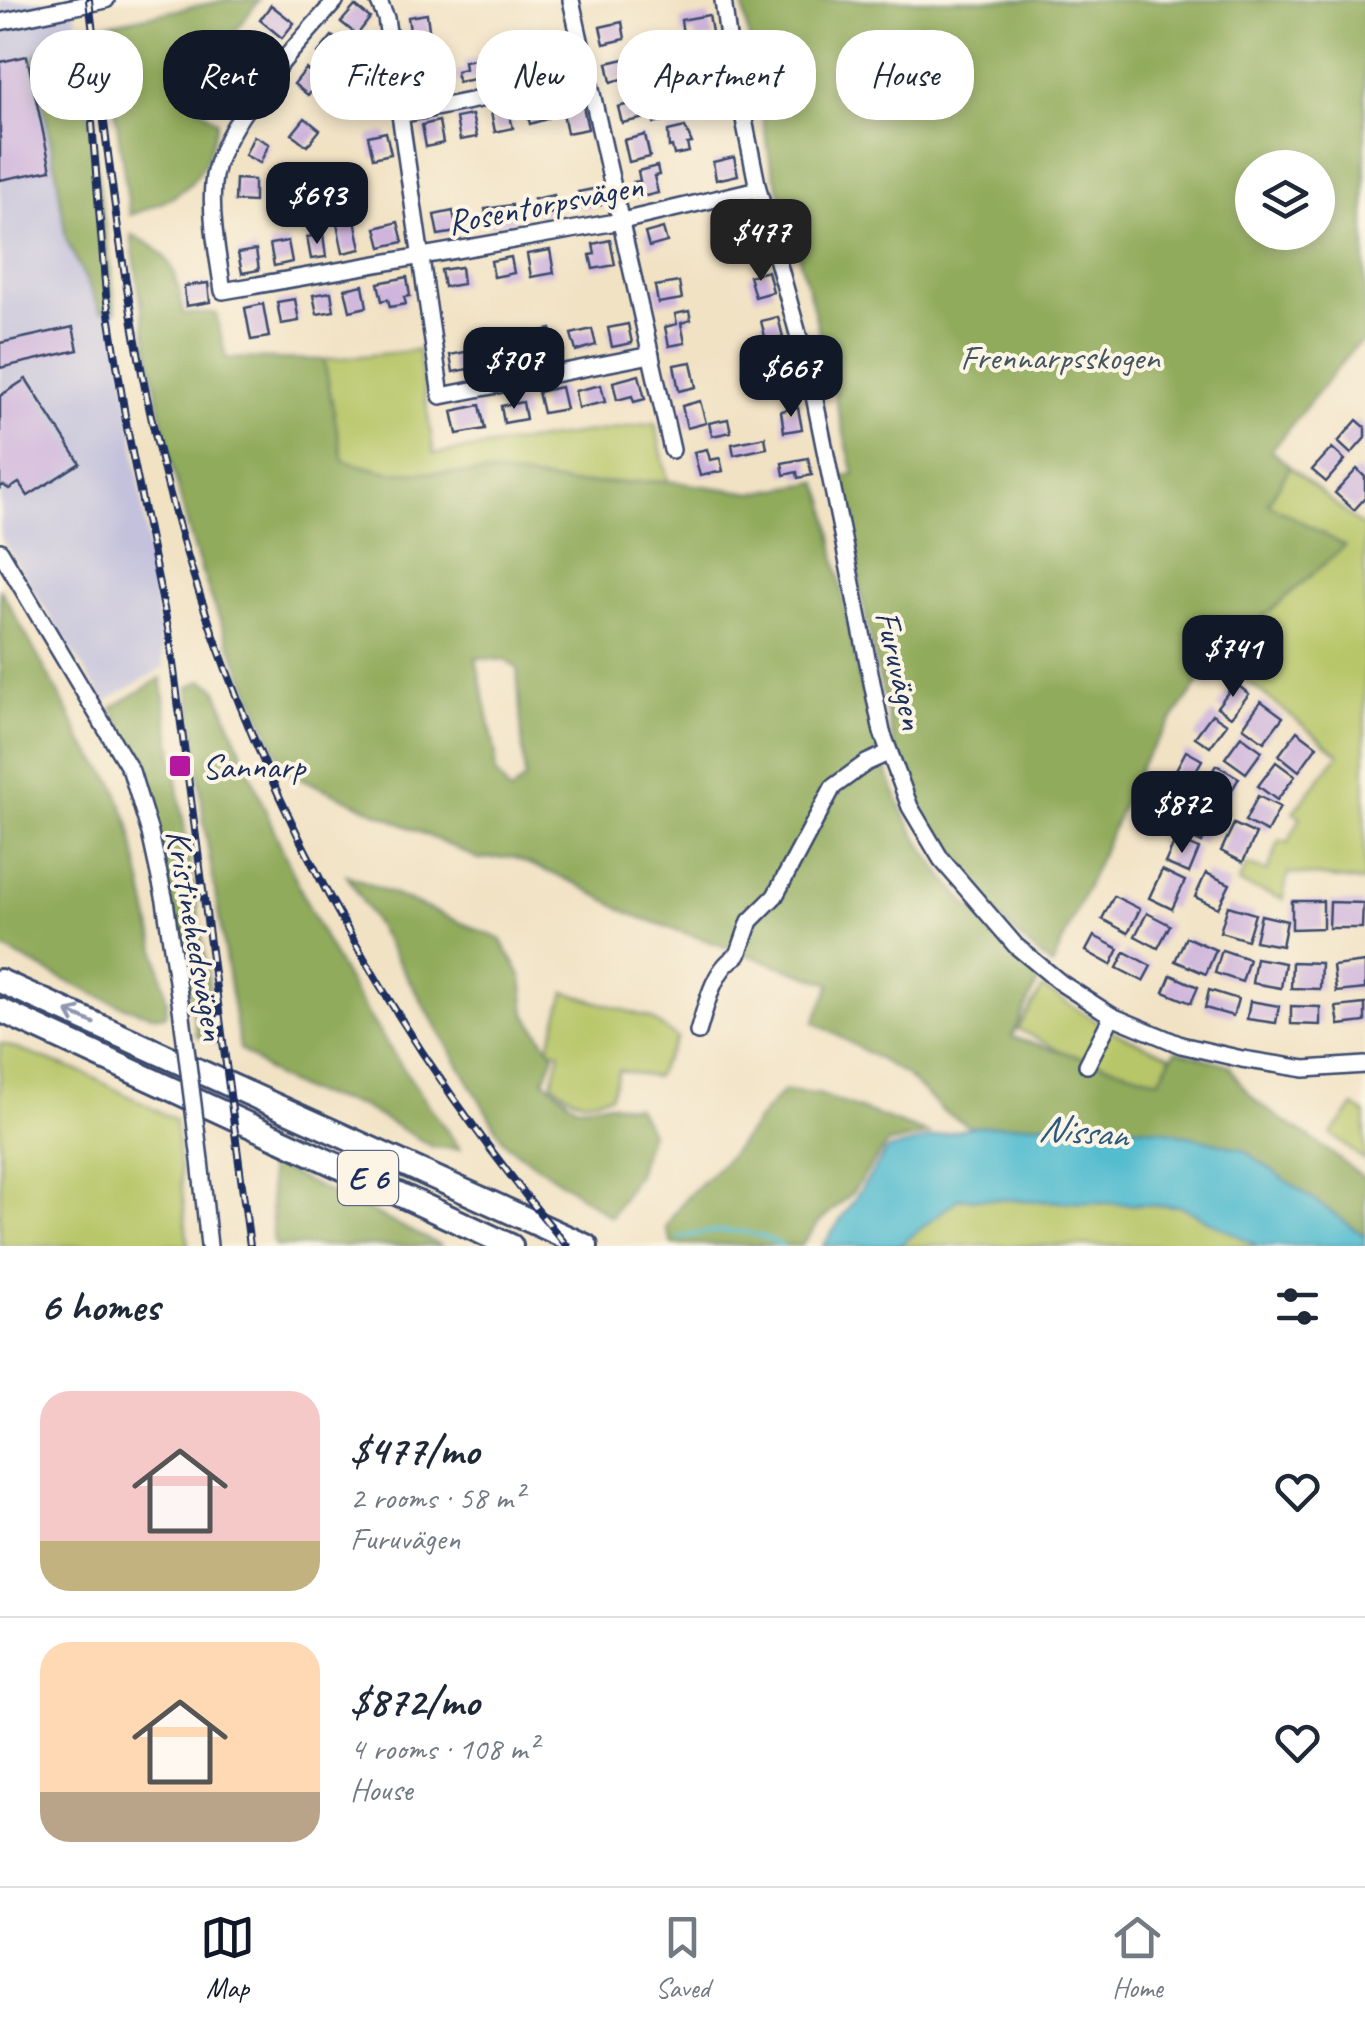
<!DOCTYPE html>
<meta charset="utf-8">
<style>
body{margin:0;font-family:Caveat,sans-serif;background:#f2f2f3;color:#1f2937;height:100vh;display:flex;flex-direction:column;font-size:38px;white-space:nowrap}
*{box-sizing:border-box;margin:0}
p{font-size:32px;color:#747a83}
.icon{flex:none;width:55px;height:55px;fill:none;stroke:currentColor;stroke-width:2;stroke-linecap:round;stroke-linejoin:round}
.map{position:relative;height:1246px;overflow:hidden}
.panel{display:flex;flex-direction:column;background:#fff;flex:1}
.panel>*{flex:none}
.top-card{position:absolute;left:30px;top:30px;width:1305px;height:90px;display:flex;gap:20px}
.controls{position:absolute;left:1235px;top:150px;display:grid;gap:20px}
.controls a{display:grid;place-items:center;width:100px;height:100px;border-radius:50%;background:#fff;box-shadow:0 5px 15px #0003;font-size:50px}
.price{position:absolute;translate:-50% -85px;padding:0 22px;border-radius:20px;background:#111827;color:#fff;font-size:32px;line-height:65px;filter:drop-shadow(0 2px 5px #0008)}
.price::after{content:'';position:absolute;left:50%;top:60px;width:30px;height:22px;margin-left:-15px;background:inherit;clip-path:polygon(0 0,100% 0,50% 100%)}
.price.selected{background:#222;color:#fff}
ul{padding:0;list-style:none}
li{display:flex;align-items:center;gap:30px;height:250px;padding:0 40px}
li+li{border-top:2px solid #e0e1e3}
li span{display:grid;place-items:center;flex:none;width:280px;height:200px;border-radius:30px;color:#555}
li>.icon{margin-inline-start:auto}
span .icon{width:120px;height:120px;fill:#fffc;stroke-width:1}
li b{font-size:42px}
h2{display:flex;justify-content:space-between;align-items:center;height:120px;padding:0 40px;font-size:42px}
.tag{padding:0 35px;border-radius:40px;background:#fff;box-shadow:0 5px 15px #0003;font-size:35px;line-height:90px}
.tag.selected{background:#111827;color:#fff}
.tab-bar{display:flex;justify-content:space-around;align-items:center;height:140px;border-top:2px solid #e0e1e3;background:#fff;font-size:28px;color:#747a83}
.tab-bar a{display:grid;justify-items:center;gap:5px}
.tab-bar .selected{color:#111827}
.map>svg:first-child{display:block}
.industrial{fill:#c3c1db}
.green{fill:#b7c668;stroke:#697a63;stroke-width:2.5}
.forest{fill:#91ab5c;stroke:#566d5d;stroke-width:2.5;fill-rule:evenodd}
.water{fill:#53bccf;stroke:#377696;stroke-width:2.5}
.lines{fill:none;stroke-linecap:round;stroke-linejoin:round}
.stream{stroke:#53bccf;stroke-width:4}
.building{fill:#ceb4dc}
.minor-casing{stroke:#3b4a6d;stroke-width:20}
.highway-casing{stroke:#3b4a6d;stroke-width:28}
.minor{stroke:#fff;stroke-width:15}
.highway{stroke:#fff;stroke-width:22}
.rail-casing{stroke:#1b2f5e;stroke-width:8}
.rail{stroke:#fcf5e5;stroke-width:4;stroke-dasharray:11;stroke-linecap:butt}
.minor-bridge-casing{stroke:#3b4a6d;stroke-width:20;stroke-linecap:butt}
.minor-bridge{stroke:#fff;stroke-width:15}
.oneway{stroke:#8d97ae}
.poi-dot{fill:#b5179e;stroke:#fcf5e5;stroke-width:4}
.labels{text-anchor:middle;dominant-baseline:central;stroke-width:8;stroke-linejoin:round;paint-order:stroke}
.shield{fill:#fcf5e5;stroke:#5e6a86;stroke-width:2.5}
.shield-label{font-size:32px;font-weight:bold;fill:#1b2f5e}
.street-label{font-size:35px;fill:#1b2f5e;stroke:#fcf5e5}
.park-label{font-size:35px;fill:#425560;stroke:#fcf5e5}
.poi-label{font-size:35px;fill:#1b2f5e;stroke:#fcf5e5;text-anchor:start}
.water-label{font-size:38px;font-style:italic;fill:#2c5980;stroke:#fcf5e5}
</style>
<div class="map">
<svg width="1365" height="1246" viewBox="0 0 1365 1246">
<rect width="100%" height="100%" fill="#fcf5e5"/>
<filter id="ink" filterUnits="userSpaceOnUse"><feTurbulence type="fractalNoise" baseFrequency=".01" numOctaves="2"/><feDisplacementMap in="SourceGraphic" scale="20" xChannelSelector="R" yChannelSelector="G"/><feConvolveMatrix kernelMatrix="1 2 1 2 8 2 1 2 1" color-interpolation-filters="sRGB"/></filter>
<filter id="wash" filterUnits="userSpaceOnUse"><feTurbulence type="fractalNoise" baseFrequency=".0048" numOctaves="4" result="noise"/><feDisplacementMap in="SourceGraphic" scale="40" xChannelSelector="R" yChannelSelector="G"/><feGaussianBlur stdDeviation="2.25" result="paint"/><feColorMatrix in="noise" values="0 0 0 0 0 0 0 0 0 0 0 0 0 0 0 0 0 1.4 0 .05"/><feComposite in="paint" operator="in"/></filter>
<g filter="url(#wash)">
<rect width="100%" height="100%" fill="#f1e2c4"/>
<polygon class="industrial" points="0,0 74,0 164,667 105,702 0,537"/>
<g class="green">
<polygon points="418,350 434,454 655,423 668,481 573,484 498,474 388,472 343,461 324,360"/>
<polygon points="1290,467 1365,529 1365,882 1288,873 1283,899 1238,883 1247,865 1267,872 1280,840 1288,843 1301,817 1293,812 1339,754 1217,657 1344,546 1268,503"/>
<polygon points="1043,988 1112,1031 1171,1056 1158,1083 1082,1061 1018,1029"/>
<path d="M565,992L650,1018L677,1038L655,1077L619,1070L611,1095C581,1103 577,1103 552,1083L560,1052L548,1050Z"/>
<polygon points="0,1043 84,1073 175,1120 188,1246 0,1246"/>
<polygon points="1354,1106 1365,1114 1365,1161 1331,1134"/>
<polygon points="958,1198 1180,1206 1258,1246 899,1246"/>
</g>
<g class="forest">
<path d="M226,0H259L195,85L193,103L217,121C206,182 185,196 130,215L103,25Z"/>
<path d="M742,0H1365V340L1352,350L1271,450L1290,467L1268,503L1345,546L1217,657L1141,764L1052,966C987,913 932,846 901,768C892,745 889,718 883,694C866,623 853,550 838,478L854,474L810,295L770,160ZM1252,168H1318V232H1252Z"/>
<polygon points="79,40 116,311 101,311 66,239 56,168 34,58 41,49"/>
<path d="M131,235C173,252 177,272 183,314L216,313L226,358L324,360L343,461L388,472L498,474L573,484L668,481L754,493L818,482L826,503C845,606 859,717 904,813C935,878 988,929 1041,975L1012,1037L1159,1080L1176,1050L1229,1065C1252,1108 1278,1115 1315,1141C1332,1153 1348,1166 1365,1179V1236L1241,1149L1071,1122L971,1127L944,1112L906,1075L814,1022L831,984L631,914L575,883L513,857L479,859L285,771C254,698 219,626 195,551C164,448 146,341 131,235ZM476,658L504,660L517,668L525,779L510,793L495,772L496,755Z"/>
<path d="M0,588L69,713L83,743L114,783L130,826L167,1002L165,1015C141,1023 28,961 0,947Z"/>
<polygon points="161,678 218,1043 197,1036 153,806 140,763 112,708"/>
<path d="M203,680L216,688C255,785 293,884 345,976C379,1036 420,1093 460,1149L433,1147L361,1106L305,1091L276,1077L240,1049L204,822L189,687Z"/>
<polygon points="347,875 500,939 522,977 526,1014 554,1055 544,1080 576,1106 607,1103 637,1107 650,1132 637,1174 611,1217 505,1143"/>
<path d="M784,1091L818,1094L929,1134L887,1144L851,1194L820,1221L801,1246L672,1244L666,1227C684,1193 703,1184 728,1157C748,1135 762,1111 784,1091Z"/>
<polygon points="268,1163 442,1246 274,1246"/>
</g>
<polygon class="water" points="1071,1122 1159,1129 1242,1149 1365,1236 1365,1246 1258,1246 1180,1206 959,1198 899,1246 823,1246 887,1150 971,1127"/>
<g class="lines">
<path class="stream" d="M679,1238C715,1229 749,1226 782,1246"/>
</g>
<g id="blocks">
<g class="building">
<polygon points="271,5 294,23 282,38 260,20"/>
<polygon points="355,6 370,18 357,35 341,22"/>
<polygon points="427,14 430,37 411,39 408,17"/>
<polygon points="709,15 713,38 696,41 695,33 683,35 681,20"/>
<polygon points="622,22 625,39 604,44 600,27"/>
<polygon points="332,36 347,48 333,66 318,53"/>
<polygon points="568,39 572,60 554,64 549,43"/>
<polygon points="243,40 266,58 253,73 231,55"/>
<polygon points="516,48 521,70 502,74 497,52"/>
<polygon points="27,56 51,170 0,180 0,62"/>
<polygon points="637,56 642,74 611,82 607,63"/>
<polygon points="481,58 485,77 458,82 456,71 465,69 464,61"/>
<polygon points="306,69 320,80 308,95 294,84"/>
<polygon points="432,69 435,89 418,91 415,71"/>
<polygon points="224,74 242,90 228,107 210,91"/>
<polygon points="382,80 385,107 365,109 362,83"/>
<polygon points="580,92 588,129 567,133 560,97"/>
<polygon points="663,98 668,120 654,123 648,102"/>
<polygon points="542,100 547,119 530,124 525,105"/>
<polygon points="646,100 650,117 622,123 618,107"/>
<polygon points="508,108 513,128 495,132 491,112"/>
<polygon points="472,115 477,137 460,140 456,118"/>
<polygon points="305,118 320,130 307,146 292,134"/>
<polygon points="439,121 443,143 426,147 422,125"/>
<polygon points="685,127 692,143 687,144 689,152 674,155 672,146 669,147 668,131"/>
<polygon points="386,132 391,154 373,158 368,136"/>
<polygon points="645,135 650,157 629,162 624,140"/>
<polygon points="254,136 269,144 260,163 245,155"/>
<polygon points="734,157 738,175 716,180 713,162"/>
<polygon points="657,166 659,175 654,176 658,193 637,198 633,182 640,181 638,171"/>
<polygon points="348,167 351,184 330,188 326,171"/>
<polygon points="236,179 254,180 254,202 235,201"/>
<polygon points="598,188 601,205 581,209 578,192"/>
<polygon points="554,195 558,212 537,216 534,199"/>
<polygon points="512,205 515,221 488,226 485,209"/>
<polygon points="750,210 754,225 748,227 751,239 736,243 732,230 738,229 734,214"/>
<polygon points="453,211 457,232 438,235 434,215"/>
<polygon points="354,215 361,249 343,253 336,219"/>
<polygon points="398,222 403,242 381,247 376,228"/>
<polygon points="663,228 667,242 649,247 645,233"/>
<polygon points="323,234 326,257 311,259 307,237"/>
<polygon points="610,240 615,265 593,269 590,255 595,254 593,244"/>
<polygon points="288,241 292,262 274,266 270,244"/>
<polygon points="256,250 259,270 242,273 238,253"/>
<polygon points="550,250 554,273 531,277 527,254"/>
<polygon points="511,257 514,273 494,277 491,261"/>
<polygon points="461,267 463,284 444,287 441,270"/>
<polygon points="768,271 773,292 755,297 749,276"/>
<polygon points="407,277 410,296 404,297 406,304 390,307 388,299 382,301 378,283"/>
<polygon points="679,282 682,299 658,303 655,286"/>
<polygon points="208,283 210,302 186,306 184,286"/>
<polygon points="363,285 367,307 350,311 345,289"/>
<polygon points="331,292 334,311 317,314 313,295"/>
<polygon points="295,299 299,321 281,324 277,302"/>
<polygon points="263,304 269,337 251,340 245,308"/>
<polygon points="689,311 691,320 681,323 685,343 669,346 665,327 677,324 675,314"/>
<polygon points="778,317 783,337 766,341 761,321"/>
<polygon points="628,324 632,343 612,347 608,328"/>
<polygon points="73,327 78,350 0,368 0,343"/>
<polygon points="551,329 556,350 532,357 528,342 543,338 542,331"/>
<polygon points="592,329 596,345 576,351 571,334"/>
<polygon points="513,343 516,360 496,364 493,347"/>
<polygon points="475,350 478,367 453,372 450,355"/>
<polygon points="789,356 793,373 775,377 771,360"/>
<polygon points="691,362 696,387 679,391 674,365"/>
<polygon points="639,375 645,399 634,402 632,396 617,400 613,382"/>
<polygon points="26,379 80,463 28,496 19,483 9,489 3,485 0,488 0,396"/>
<polygon points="601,385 605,402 578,408 575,391"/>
<polygon points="561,387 566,409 543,413 538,392"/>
<polygon points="700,401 706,423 687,428 682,406"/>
<polygon points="523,402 526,419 504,423 501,406"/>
<polygon points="480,405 485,429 457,434 452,411"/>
<polygon points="798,408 802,429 784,432 781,411"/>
<polygon points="728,419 731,432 712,436 709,423"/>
<polygon points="1357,420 1365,427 1365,438 1351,454 1338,442"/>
<polygon points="765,437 767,448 734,455 732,444"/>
<polygon points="1332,448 1345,460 1326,482 1312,470"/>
<polygon points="707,449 710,460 720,458 723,471 700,476 694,452"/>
<polygon points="808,458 812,475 798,478 797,472 784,475 782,463"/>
<polygon points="1357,469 1365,477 1365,498 1354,510 1335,493"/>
<polygon points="1235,683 1249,694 1231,717 1217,707"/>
<polygon points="1261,701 1283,717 1264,742 1243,727"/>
<polygon points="1212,714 1227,724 1210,747 1195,737"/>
<polygon points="1297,731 1317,746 1299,771 1279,755"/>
<polygon points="1241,736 1262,751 1246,773 1225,758"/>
<polygon points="1186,751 1202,760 1188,785 1172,777"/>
<polygon points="1276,762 1295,776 1277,800 1258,786"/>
<polygon points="1216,765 1239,778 1222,807 1200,794"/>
<polygon points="1161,793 1177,800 1165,827 1149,819"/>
<polygon points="1258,796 1280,807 1267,832 1245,821"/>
<polygon points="1191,806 1214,816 1202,843 1179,832"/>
<polygon points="1234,824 1256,834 1243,862 1221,851"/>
<polygon points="1176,839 1199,849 1189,873 1165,863"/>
<polygon points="1162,870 1185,881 1172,909 1149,898"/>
<polygon points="1206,873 1230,884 1218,908 1195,897"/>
<polygon points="1114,896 1140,909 1128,933 1102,919"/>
<polygon points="1292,901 1323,901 1323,928 1292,929"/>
<polygon points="1330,902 1363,903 1362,928 1329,928"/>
<polygon points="1228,906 1255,914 1247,940 1220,932"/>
<polygon points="1147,913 1170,925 1158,948 1135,936"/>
<polygon points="1261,915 1287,921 1282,946 1255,941"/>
<polygon points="1094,936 1119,949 1111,965 1086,951"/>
<polygon points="1186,937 1216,950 1206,974 1175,961"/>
<polygon points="1222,950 1249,959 1242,982 1215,973"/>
<polygon points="1125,952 1151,966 1143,981 1117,968"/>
<polygon points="1256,958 1285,963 1281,988 1252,983"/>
<polygon points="1292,962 1321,963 1320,989 1291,988"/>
<polygon points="1365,962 1365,989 1336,992 1333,966"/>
<polygon points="1171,975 1198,987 1191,1003 1164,992"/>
<polygon points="1209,990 1238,999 1233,1016 1205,1008"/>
<polygon points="1250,1001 1279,1006 1276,1023 1247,1019"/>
<polygon points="1365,1004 1365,1022 1339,1025 1336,1007"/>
<polygon points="1291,1006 1320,1007 1320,1025 1291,1024"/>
</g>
</g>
</g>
<g filter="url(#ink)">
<use href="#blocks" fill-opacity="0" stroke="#3b4a6d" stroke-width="2.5"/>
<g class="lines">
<g class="minor-casing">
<g id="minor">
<path d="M336,0C298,45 217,126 213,184C210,219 218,256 223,291L622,221L758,189"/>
<polyline points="378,0 386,18 441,396 651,355"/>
<polyline points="571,0 672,450"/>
<polyline points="723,0 729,45 758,189 811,381 882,732 910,807 941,859 1016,946 1061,983 1112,1016 1181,1045 1242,1059 1305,1069 1365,1065"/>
<polyline points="0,22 106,0"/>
<polyline points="400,115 590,77"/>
<polyline points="0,551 131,771 150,833 165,901 181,1008"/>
<path d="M698,1032C706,1007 713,968 738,955L750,921L775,896L833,787L866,763L888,753"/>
<polyline points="1087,1065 1112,1016"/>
<polyline points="200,1160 209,1246"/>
</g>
</g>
<g class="highway-casing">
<g id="highway">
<polyline points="0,981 586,1246"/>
<polyline points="0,1010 511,1246"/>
</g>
</g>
<use href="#minor" class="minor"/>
<use href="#highway" class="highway"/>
<g class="rail-casing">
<g id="rail">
<path d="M89,0C105,129 119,260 145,388C210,708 358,997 567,1246"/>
<polyline points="92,123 106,295 127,428 169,633 250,1246"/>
</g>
</g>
<use href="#rail" class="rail"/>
<g class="minor-bridge-casing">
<polyline id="minor-bridge" points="181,1008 200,1160"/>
</g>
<use href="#minor-bridge" class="minor-bridge"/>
</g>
<defs><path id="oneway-shaft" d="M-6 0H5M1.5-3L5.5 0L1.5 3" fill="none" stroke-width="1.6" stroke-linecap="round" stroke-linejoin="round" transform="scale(2.5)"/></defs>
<use class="oneway" href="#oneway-shaft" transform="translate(80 1017) rotate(-156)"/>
</g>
<rect class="poi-dot" x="168" y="754" width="24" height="24" rx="5"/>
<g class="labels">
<rect class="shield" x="338" y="1151" width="60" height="54" rx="8"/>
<g class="shield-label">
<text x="368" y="1178">E 6</text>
</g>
<g class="street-label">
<text transform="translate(545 204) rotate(-11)">Rosentorpsvägen</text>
<text transform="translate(900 670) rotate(77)">Furuvägen</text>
<text transform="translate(196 935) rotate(80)">Kristinehedsvägen</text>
</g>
<g class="park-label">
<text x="1060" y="357">Frennarpsskogen</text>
</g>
<g class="poi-label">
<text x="202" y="766">Sannarp</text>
</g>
<g class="water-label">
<text transform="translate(1083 1131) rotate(5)">Nissan</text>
</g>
</g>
</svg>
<div class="controls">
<a><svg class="icon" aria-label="layers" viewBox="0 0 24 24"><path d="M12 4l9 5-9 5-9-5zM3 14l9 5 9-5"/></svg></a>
</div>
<b class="price" style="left:317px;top:247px">$693</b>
<b class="price selected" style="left:761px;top:284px">$477</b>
<b class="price" style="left:514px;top:412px">$707</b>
<b class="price" style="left:791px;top:420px">$667</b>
<b class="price" style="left:1233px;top:700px">$741</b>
<b class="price" style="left:1182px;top:856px">$872</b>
<div class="top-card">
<a class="tag">Buy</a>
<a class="tag selected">Rent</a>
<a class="tag">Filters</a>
<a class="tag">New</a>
<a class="tag">Apartment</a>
<a class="tag">House</a>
</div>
</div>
<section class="panel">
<h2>6 homes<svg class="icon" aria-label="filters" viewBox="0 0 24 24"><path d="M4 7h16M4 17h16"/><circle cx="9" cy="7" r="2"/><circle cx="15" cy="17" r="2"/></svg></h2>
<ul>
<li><span style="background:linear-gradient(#f6c9c9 75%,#c2b280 0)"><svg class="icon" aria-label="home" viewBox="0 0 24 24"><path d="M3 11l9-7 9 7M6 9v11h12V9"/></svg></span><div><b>$477/mo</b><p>2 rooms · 58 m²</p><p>Furuvägen</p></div><svg class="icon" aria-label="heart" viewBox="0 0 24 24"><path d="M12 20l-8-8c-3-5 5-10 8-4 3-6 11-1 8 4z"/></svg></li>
<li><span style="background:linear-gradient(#ffd9b3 75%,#b9a48a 0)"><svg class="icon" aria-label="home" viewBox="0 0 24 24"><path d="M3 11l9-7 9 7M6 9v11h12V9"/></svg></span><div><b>$872/mo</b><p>4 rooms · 108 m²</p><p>House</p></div><svg class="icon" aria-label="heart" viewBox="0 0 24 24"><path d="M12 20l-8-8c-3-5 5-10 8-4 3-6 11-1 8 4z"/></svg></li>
</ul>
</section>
<nav class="tab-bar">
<a class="selected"><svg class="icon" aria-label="map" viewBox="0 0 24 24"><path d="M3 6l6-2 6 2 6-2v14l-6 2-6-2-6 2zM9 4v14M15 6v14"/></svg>Map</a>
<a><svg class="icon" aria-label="saved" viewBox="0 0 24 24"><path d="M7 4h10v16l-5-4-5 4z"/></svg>Saved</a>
<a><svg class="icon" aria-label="home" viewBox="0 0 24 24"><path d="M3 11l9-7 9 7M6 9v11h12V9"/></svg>Home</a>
</nav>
